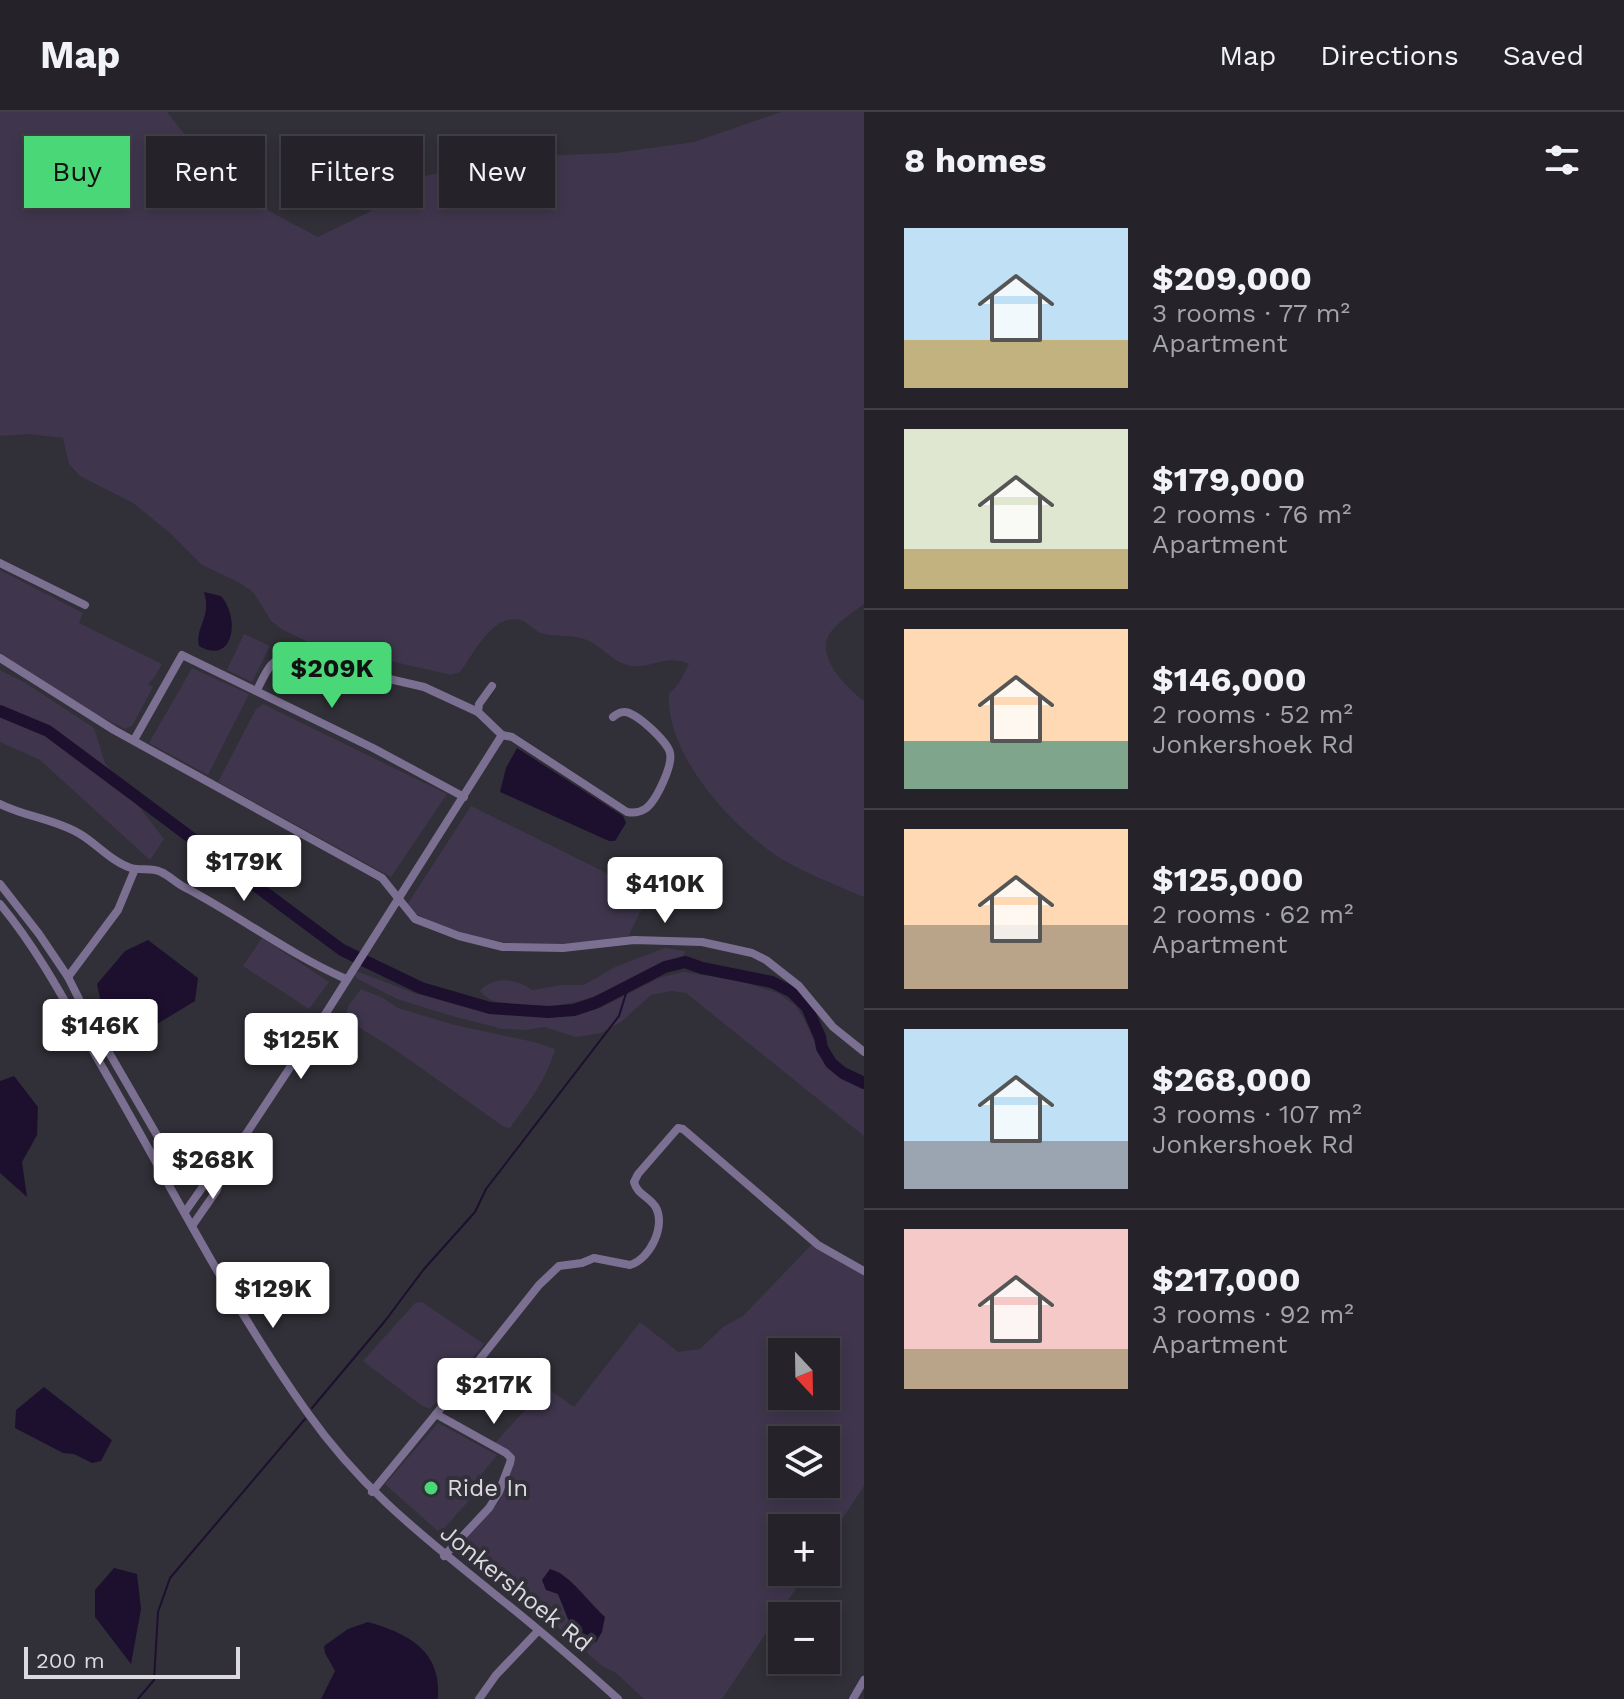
<!DOCTYPE html>
<meta charset="utf-8">
<style>
body{margin:0;font-family:"Work Sans",sans-serif;background:#312f35;color:#f1f3f6;height:100vh;display:flex;flex-direction:column;font-size:30px;white-space:nowrap}
*{box-sizing:border-box;margin:0}
p{font-size:26px;color:#a3a4a8}
.icon{flex:none;width:44px;height:44px;fill:none;stroke:currentColor;stroke-width:2;stroke-linecap:round;stroke-linejoin:round}
.map{position:relative;flex:1;overflow:hidden}
.panel{display:flex;flex-direction:column;background:#252329;width:760px}
.panel>*{flex:none}
.hud{position:absolute;left:24px;top:24px;width:720px;height:72px;display:flex;gap:16px}
.needle{width:52px;rotate:158deg}
.controls{position:absolute;left:768px;top:1226px;display:grid;gap:16px}
.controls a{display:grid;place-items:center;width:72px;height:72px;border-radius:0px;background:#252329;box-shadow:0 4px 12px #0003,0 0 0 2px #424046;font-size:40px}
.scale{position:absolute;left:24px;bottom:20px;width:216px;box-sizing:border-box;padding-left:8px;border:4px solid #dcdae0;border-top:0;font-size:22px;line-height:28px;white-space:nowrap;color:#dcdae0;-webkit-text-stroke:6px #312f37;paint-order:stroke}
.price{position:absolute;translate:-50% -68px;padding:0 18px;border-radius:8px;background:#fff;color:#222;font-size:26px;line-height:52px;filter:drop-shadow(0 2px 4px #0008)}
.price::after{content:'';position:absolute;left:50%;top:48px;width:24px;height:18px;margin-left:-12px;background:inherit;clip-path:polygon(0 0,100% 0,50% 100%)}
.price.current{background:#49d778;color:#111}
ul{padding:0;list-style:none}
li{display:flex;align-items:center;gap:24px;height:200px;padding:0 40px}
li+li{border-top:2px solid #424046}
li span{display:grid;place-items:center;flex:none;width:224px;height:160px;border-radius:0px;color:#555}
li>.icon{margin-inline-start:auto}
span .icon{width:96px;height:96px;fill:#fffc;stroke-width:1}
li b{font-size:34px}
h2{display:flex;justify-content:space-between;align-items:center;height:96px;padding:0 40px;font-size:34px}
.pill{padding:0 28px;border-radius:0px;background:#252329;box-shadow:0 4px 12px #0003,0 0 0 2px #424046;font-size:28px;line-height:72px}
.pill.current{background:#49d778;color:#111}
header{display:flex;align-items:center;gap:48px;box-sizing:border-box;height:112px;padding:0 40px;background:#252329;border-bottom:2px solid #424046}
header strong{font-size:38px}
nav{display:flex;gap:44px;margin-inline-start:auto;font-size:28px}
main{display:flex;flex:1;min-height:0}
.map>svg:first-child{display:block}
.green{fill:#3f364d;fill-rule:evenodd}
.water{fill:#1d102f}
.lines{fill:none;stroke-linecap:round;stroke-linejoin:round}
.stream{stroke:#1d102f;stroke-width:2}
.river{stroke:#1d102f;stroke-width:12}
.minor{stroke:#7c7092;stroke-width:8}
.poi-dot{fill:#49d778;stroke:#312f37;stroke-width:3}
.labels{text-anchor:middle;dominant-baseline:central;stroke-width:8;stroke-linejoin:round;paint-order:stroke}
.poi-label{font-size:24px;fill:#dcdae0;stroke:#312f37;text-anchor:start}
.street-label{font-size:24px;fill:#dcdae0;stroke:#312f37}
</style>
<header>
<strong>Map</strong>
<nav><a>Map</a><a>Directions</a><a>Saved</a></nav>
</header>
<main>
<div class="map">
<svg width="864" height="1587" viewBox="0 0 864 1587">
<rect width="100%" height="100%" fill="#312f37"/>
<g class="green">
<path d="M0,0H167L182,19L265,97L318,125L369,100L416,66L510,45L615,41L694,30L781,0H864V492C852,501 839,509 830,521C814,544 848,577 864,589V785C836,773 799,759 774,742C727,709 666,642 669,582L679,571L689,552C661,540 649,561 624,552C610,547 602,535 589,529C573,521 556,526 541,521C533,518 528,510 521,508C492,501 475,541 460,560L451,563L308,530L283,518L271,509L254,481L240,471L202,453L170,421L133,391L80,364L69,352L63,326L28,322L0,324Z"/>
<polygon points="0,458 83,501 79,511 162,552 154,566 148,572 153,575 132,614 125,617 90,599 0,541"/>
<polygon points="244,522 270,534 252,570 227,558"/>
<polygon points="192,556 249,582 208,663 149,631"/>
<polygon points="0,558 27,572 94,616 105,651 164,727 150,748 40,648 0,630"/>
<polygon points="263,592 447,682 391,765 218,670 256,597"/>
<path d="M471,694L649,782L629,823L626,826C538,836 491,839 410,799L407,793Z"/>
<polygon points="262,826 329,870 309,897 243,854"/>
<path d="M665,836L686,839L683,844C629,868 574,904 513,893C500,891 489,890 480,879C494,863 517,867 532,878L562,873H584L615,855Z"/>
<polygon points="359,860 414,881 461,894 509,903 575,901 600,896 659,866 683,860 737,868 778,881 796,894 804,907 826,955 839,965 864,976 864,1024 686,881 672,879 651,883 621,910 601,921 576,925 544,915 527,918 502,917 445,902 397,887 356,866 354,861"/>
<path d="M361,877L383,886L398,896L455,913L534,930L555,937C547,967 528,991 510,1016L504,1015L397,939L344,906L349,893Z"/>
<path d="M813,1131L864,1161V1374L826,1431V1416H782V1460H807L722,1587H644L616,1561L602,1554L460,1430L499,1390L513,1349L495,1331L546,1275L574,1295L640,1210L678,1240L700,1237L723,1215L743,1204ZM782,1240H826V1284H782ZM782,1328H826V1372H782ZM558,1459C576,1473 588,1490 605,1505L568,1507L558,1482Z"/>
<polygon points="422,1190 484,1232 430,1297 421,1293 363,1249 415,1191"/>
<polygon points="438,1311 497,1343 467,1380 472,1385 440,1421 385,1372"/>
</g>
<g class="water">
<path d="M204,480L221,484C241,507 233,554 199,534C195,514 212,506 204,480Z"/>
<polygon points="517,636 623,704 626,711 615,729 609,729 500,680 506,656"/>
<polygon points="148,828 198,866 195,889 144,920 124,920 101,891 97,872 125,839"/>
<polygon points="14,964 38,995 37,1023 22,1050 27,1085 0,1061 0,969"/>
<polygon points="44,1275 112,1328 101,1349 92,1351 74,1342 63,1341 15,1316 16,1298"/>
<polygon points="114,1456 137,1462 141,1497 131,1552 95,1505 95,1478"/>
<path d="M550,1457C570,1462 589,1491 605,1505L602,1520L596,1530L590,1531L568,1507L558,1482L546,1478L542,1468Z"/>
<path d="M368,1510C409,1522 442,1539 438,1587H321L335,1559L325,1541L324,1534L348,1517Z"/>
</g>
<g class="lines">
<g class="stream">
<polyline points="312,1296 385,1209 424,1157 475,1100 486,1077 619,904 628,875"/>
<polyline points="138,1587 154,1568 158,1500 170,1466 305,1307"/>
</g>
<polyline class="river" points="0,599 48,619 342,838 421,876 490,896 548,900 574,898 595,891 665,855 685,850 702,856 772,870 792,880 807,895 820,925 822,936 831,951 843,961 864,971"/>
<g class="minor">
<polyline points="0,451 85,493"/>
<polyline points="0,546 114,618 382,766 415,807 459,824 503,835 563,836 634,828 702,830 752,841 766,848 799,874 833,915 864,940"/>
<polyline points="492,574 479,592 478,600 502,623"/>
<path d="M257,578C265,563 270,545 290,544L424,575L478,600"/>
<polyline points="134,628 182,543 373,636 464,685"/>
<path d="M0,692C26,705 55,707 80,722C97,732 112,750 131,756C141,759 151,755 161,760C170,764 177,772 186,776C241,805 289,842 346,867"/>
<polyline points="0,772 39,822 68,865 86,901 183,1068 190,1068 226,1054"/>
<path d="M0,792C39,839 67,893 97,946C166,1064 228,1189 307,1300C365,1382 427,1427 503,1489C542,1520 581,1554 618,1587"/>
<polyline points="68,865 118,798 135,757"/>
<polyline points="185,1100 209,1066 219,1059"/>
<path d="M192,1114L217,1078L223,1057L326,901L502,623L512,625L627,700C633,701 639,701 645,697C656,690 673,653 670,641C668,630 635,599 624,600C619,600 617,602 613,605"/>
<path d="M436,1302L539,1173L559,1154L582,1151L594,1146L630,1153C650,1147 667,1113 655,1094C648,1084 637,1082 634,1070L638,1062L678,1016L683,1017L818,1133L864,1159"/>
<polyline points="372,1380 436,1302 506,1341 511,1346 510,1351 499,1380 489,1396 444,1444"/>
<polyline points="479,1587 496,1563 538,1519"/>
<polyline points="853,1587 864,1568"/>
</g>
</g>
<circle class="poi-dot" cx="431" cy="1376" r="8"/>
<g class="labels">
<g class="poi-label">
<text x="447" y="1376">Ride In</text>
</g>
<g class="street-label">
<text transform="translate(516 1476) rotate(39)">Jonkershoek Rd</text>
</g>
</g>
</svg>
<div class="controls">
<a><svg class="needle" viewBox="-14 -14 28 28"><path d="M0-13l5 13h-10z" fill="#e53935"/><path d="M0 13l5-13h-10z" fill="#a3a4a8"/></svg></a>
<a><svg class="icon" aria-label="layers" viewBox="0 0 24 24"><path d="M12 4l9 5-9 5-9-5zM3 14l9 5 9-5"/></svg></a>
<a>+</a>
<a>−</a>
</div>
<div class="scale">200 m</div>
<b class="price current" style="left:332px;top:598px">$209K</b>
<b class="price" style="left:244px;top:791px">$179K</b>
<b class="price" style="left:665px;top:813px">$410K</b>
<b class="price" style="left:100px;top:955px">$146K</b>
<b class="price" style="left:301px;top:969px">$125K</b>
<b class="price" style="left:213px;top:1089px">$268K</b>
<b class="price" style="left:273px;top:1218px">$129K</b>
<b class="price" style="left:494px;top:1314px">$217K</b>
<div class="hud">
<a class="pill current">Buy</a>
<a class="pill">Rent</a>
<a class="pill">Filters</a>
<a class="pill">New</a>
</div>
</div>
<section class="panel">
<h2>8 homes<svg class="icon" aria-label="filters" viewBox="0 0 24 24"><path d="M4 7h16M4 17h16"/><circle cx="9" cy="7" r="2"/><circle cx="15" cy="17" r="2"/></svg></h2>
<ul>
<li><span style="background:linear-gradient(#bfe0f5 70%,#c2b280 0)"><svg class="icon" aria-label="home" viewBox="0 0 24 24"><path d="M3 11l9-7 9 7M6 9v11h12V9"/></svg></span><div><b>$209,000</b><p>3 rooms · 77 m²</p><p>Apartment</p></div></li>
<li><span style="background:linear-gradient(#dfe7d0 75%,#c2b280 0)"><svg class="icon" aria-label="home" viewBox="0 0 24 24"><path d="M3 11l9-7 9 7M6 9v11h12V9"/></svg></span><div><b>$179,000</b><p>2 rooms · 76 m²</p><p>Apartment</p></div></li>
<li><span style="background:linear-gradient(#ffd9b3 70%,#7fa58c 0)"><svg class="icon" aria-label="home" viewBox="0 0 24 24"><path d="M3 11l9-7 9 7M6 9v11h12V9"/></svg></span><div><b>$146,000</b><p>2 rooms · 52 m²</p><p>Jonkershoek Rd</p></div></li>
<li><span style="background:linear-gradient(#ffd9b3 60%,#b9a48a 0)"><svg class="icon" aria-label="home" viewBox="0 0 24 24"><path d="M3 11l9-7 9 7M6 9v11h12V9"/></svg></span><div><b>$125,000</b><p>2 rooms · 62 m²</p><p>Apartment</p></div></li>
<li><span style="background:linear-gradient(#bfe0f5 70%,#9aa5b1 0)"><svg class="icon" aria-label="home" viewBox="0 0 24 24"><path d="M3 11l9-7 9 7M6 9v11h12V9"/></svg></span><div><b>$268,000</b><p>3 rooms · 107 m²</p><p>Jonkershoek Rd</p></div></li>
<li><span style="background:linear-gradient(#f6c9c9 75%,#b9a48a 0)"><svg class="icon" aria-label="home" viewBox="0 0 24 24"><path d="M3 11l9-7 9 7M6 9v11h12V9"/></svg></span><div><b>$217,000</b><p>3 rooms · 92 m²</p><p>Apartment</p></div></li>
</ul>
</section>
</main>
